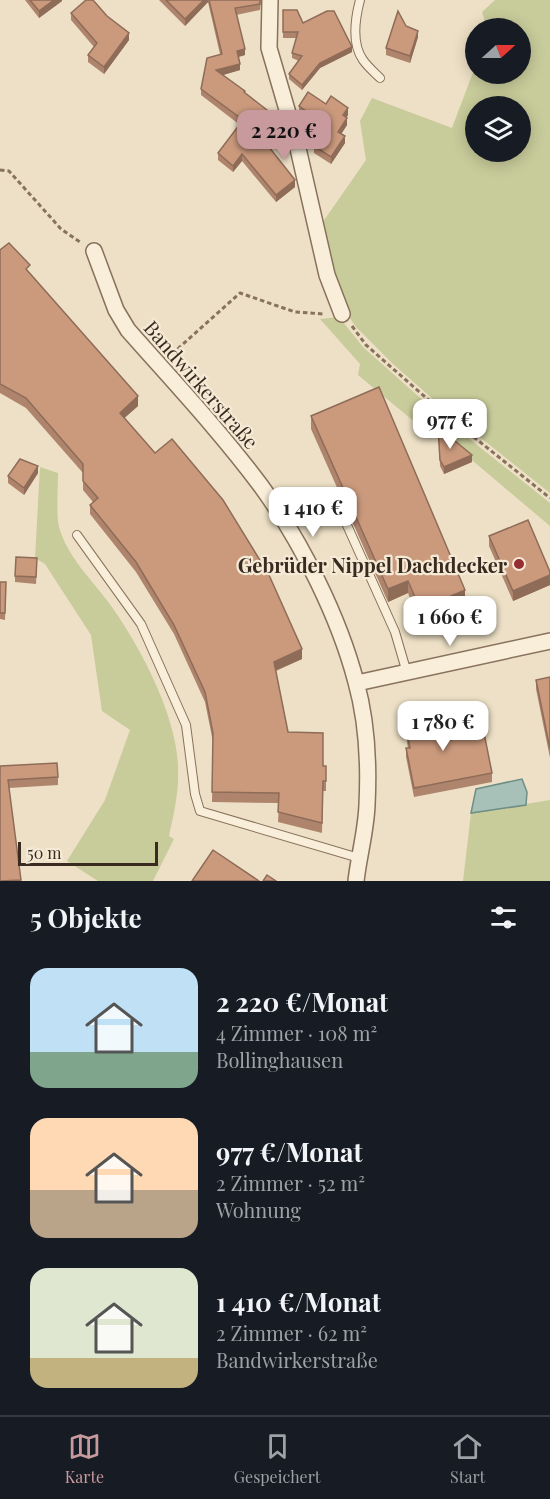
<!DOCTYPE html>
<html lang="de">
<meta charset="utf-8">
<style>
body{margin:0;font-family:"Playfair Display",serif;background:#242831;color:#f1f3f6;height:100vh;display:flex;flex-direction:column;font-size:22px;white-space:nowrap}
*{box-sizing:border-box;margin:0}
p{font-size:20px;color:#9ea1a6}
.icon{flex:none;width:33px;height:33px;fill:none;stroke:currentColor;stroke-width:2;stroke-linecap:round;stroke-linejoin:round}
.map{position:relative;height:881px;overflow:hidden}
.side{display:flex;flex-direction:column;background:#171b24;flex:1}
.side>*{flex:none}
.needle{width:39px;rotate:69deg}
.fabs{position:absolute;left:465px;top:18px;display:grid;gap:12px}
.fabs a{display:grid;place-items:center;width:66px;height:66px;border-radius:50%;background:#171b24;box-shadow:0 3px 15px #0003;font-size:30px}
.scale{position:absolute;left:18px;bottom:15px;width:140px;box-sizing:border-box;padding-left:6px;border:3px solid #392b1f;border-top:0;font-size:16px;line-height:21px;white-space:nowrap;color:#392b1f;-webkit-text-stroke:4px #f5ead5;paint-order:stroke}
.price{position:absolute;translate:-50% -51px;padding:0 14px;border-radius:12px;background:#fff;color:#222;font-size:20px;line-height:39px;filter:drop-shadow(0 2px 3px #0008)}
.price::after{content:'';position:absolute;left:50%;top:36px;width:18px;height:14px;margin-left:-9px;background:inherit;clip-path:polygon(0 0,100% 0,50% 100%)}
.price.current{background:#c89a9e;color:#111}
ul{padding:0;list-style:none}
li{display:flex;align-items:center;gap:18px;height:150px;padding:0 30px}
li span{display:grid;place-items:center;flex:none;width:168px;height:120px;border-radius:18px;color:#555}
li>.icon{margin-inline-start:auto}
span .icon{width:72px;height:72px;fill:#fffc;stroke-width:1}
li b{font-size:26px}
h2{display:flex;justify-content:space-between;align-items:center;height:72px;padding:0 30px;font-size:26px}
.menu{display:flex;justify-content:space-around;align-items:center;height:84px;border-top:2px solid #363941;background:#171b24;font-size:16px;color:#9ea1a6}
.menu a{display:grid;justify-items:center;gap:3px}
.menu .current{color:#c89a9e}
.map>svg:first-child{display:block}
.green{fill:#c8cb9a;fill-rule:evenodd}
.water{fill:#a7c1b8;stroke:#6e8f86;stroke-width:1.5}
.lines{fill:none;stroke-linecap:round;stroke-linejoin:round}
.service-casing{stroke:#88725c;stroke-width:10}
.minor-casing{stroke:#88725c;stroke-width:18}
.path{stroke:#88725c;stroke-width:3;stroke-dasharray:4.5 3;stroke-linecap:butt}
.service{stroke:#f8eed9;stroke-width:8}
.minor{stroke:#f8eed9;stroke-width:15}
.wall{fill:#af846c}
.shaded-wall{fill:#8e6c58}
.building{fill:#cb9a7d;stroke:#8e6c58;stroke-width:1.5}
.poi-dot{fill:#962d32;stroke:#f5ead5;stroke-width:2}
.labels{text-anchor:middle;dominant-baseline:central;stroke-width:4.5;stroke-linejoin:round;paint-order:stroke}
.street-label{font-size:20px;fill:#392b1f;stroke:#f5ead5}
.poi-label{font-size:20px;font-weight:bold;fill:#392b1f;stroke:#f5ead5;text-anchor:end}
</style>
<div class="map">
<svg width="550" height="881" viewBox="0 0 550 881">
<rect width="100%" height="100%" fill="#ede0c6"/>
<g class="green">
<path d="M495,0H550V493L442,407L393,364L356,327L345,311L320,226L366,160L360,121L372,98L452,128L475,67L476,74H520V28H487L482,12ZM476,106H520V152H476Z"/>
<polygon points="339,317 363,347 437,413 550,503 550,526 441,434 416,423 358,375 360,364 320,319"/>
<path d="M40,467L58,473C58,488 56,514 59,527C67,556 91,579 109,603C139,644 178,717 178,769C179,792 174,813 169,836L174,839L153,881H98L67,861L105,800L130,730L102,711L91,635L45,564L35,558Z"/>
<polygon points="550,800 550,881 463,881 471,813"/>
</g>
<polygon class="water" points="522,779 527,792 526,805 471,813 476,789"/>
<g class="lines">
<g class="service-casing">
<g id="service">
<path d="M360,0C355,19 351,43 363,60C368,67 374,72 380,78"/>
<polyline points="346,523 395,632 407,673"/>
<polyline points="77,535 141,624 186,725 195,794 200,811 359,858"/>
</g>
</g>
<g class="minor-casing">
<g id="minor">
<polyline points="270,0 269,48 297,144 327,275 342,314"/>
<path d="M94,251L116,310L128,330C173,381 220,431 261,486C301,541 339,617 356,682C367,721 369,765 367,805C366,831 359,855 356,881"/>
<polyline points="357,683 550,641"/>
</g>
</g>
<g class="path">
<polyline points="0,170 9,171 61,229 80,242"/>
<polyline points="352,326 366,345 440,410 550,498"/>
<polyline points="172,354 240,293 295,312 324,314"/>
</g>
<use href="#service" class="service"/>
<use href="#minor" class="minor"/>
</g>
<g class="wall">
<polygon points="25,0 62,0 62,1 39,18"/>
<polygon points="159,0 261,0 260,10 236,15 245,55 239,57 240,70 223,75 245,93 272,121 260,136 295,187 276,202 242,161 233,172 218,160 218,153 240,125 201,95 201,89 220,54 208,2 185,26"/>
<polygon points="283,10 352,52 320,68 302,90 289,79 289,74 299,61 292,58 292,53 297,38 283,38"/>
<polygon points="71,13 107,16 129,40 104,74 88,62 88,55 94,47 71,20"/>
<polygon points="406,26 418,37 410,63 386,55 386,48"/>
<polygon points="326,104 348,115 346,118 347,125 341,134 345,143 331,164 314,153 314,146 325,131 299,113 299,106"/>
<polygon points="0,250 30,273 138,406 124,418 302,659 276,671 288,732 323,766 326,766 326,791 323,791 322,833 278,822 279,803 212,802 213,742 205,702 174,634 136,572 90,514 90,505 93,502 83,490 83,473 26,408 0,393"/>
<polygon points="311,416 465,602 426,620 418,617 408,593 388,602 311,429"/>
<polygon points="438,427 472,462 444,474 440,466"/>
<polygon points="38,473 24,495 8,483 8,476"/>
<polygon points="489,536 550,572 550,585 513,601 489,546"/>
<polygon points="37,565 36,584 15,582 15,576"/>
<polygon points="0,582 6,582 5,620 0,619"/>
<polygon points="550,677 550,758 536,689 536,680"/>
<polygon points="404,716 444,741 492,773 492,782 414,797 406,757 406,748 408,748 404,725"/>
<polygon points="0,766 58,777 58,785 9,788 21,881 0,881"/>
</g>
<g class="shaded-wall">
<polygon points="54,0 62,0 62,1 39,18 39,11"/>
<polygon points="204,0 208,0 208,2 185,26 185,19"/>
<polygon points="418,31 418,37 410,63 410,56"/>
<polygon points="129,33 129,40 104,74 104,67"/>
<polygon points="352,47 352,52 320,68 302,90 302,85 320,63"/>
<polygon points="245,49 245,55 237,57 237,51"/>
<polygon points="240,64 240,70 216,77 216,70"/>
<polygon points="348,108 348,115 343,122 343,115"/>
<polygon points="272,114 272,121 258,140 258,133"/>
<polygon points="347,118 347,125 338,139 338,132"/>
<polygon points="345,136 345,143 331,164 331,157"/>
<polygon points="242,154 242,161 233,172 233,166"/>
<polygon points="295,180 295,187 276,202 276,195"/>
<polygon points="138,396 138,406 120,422 120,413"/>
<polygon points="472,455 472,462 444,474 444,467"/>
<polygon points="38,466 38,473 24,495 24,488"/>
<polygon points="550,575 550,585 513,601 513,591"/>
<polygon points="408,581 408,593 388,602 388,589"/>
<polygon points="465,590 465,602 426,620 426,607"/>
<polygon points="302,649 302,659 274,671 274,662"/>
</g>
<g class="building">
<polygon points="30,0 54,0 39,11"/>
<polygon points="86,0 93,0 107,16 129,33 104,67 88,55 97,43 71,13"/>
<polygon points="166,0 204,0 185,19"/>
<polygon points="209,0 260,0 260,4 235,8 245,49 237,51 240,64 216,70 245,91 244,92 272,114 258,133 295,180 276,195 242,154 233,166 218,153 243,120 201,89 207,58 222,54"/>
<polygon points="283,10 297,10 303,23 327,11 334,11 352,47 320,63 302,85 289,74 302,56 292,53 298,32 283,32"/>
<polygon points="398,11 406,26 418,31 410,56 386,48"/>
<polygon points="308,92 326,104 331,96 348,108 343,115 347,118 338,132 345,136 331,157 314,146 328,126 299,106"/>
<polygon points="9,243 30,265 26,269 138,396 120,413 155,453 172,439 223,500 269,575 302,649 274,662 288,732 323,733 323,766 326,766 326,781 323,781 322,823 278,812 279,793 212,792 213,733 205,692 174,625 136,562 90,505 98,498 83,481 83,464 26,398 0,384 0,250"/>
<polygon points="379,387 465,590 426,607 418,604 408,581 388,589 311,416"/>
<polygon points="438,427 472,455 444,467 440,460"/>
<polygon points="20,459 38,466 24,488 8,476"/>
<polygon points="528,520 550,572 550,575 513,591 489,536"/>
<polygon points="16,557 37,558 36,577 15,576"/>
<polygon points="0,582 6,582 5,613 0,613"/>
<polygon points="550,677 550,749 536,680"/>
<polygon points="438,710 444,741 484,733 492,773 414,788 406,748 410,748 404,716"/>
<polygon points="57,763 58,777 8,780 21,880 0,881 0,766"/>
<polygon points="213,850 259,881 192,881"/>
<polygon points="267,875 276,881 263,881"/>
</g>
<circle class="poi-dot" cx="519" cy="564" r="6"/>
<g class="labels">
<g class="street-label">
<text transform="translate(202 384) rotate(49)">Bandwirkerstraße</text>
</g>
<g class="poi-label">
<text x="507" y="564">Gebrüder Nippel Dachdecker</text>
</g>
</g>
</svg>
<div class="fabs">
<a><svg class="needle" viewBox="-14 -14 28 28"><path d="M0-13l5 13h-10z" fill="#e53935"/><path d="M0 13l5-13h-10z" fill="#9ea1a6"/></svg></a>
<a><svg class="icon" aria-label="layers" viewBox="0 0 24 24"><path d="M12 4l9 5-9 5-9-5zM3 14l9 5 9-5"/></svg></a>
</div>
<div class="scale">50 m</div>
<b class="price current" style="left:284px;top:161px">2 220 €</b>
<b class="price" style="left:450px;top:450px">977 €</b>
<b class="price" style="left:313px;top:538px">1 410 €</b>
<b class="price" style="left:450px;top:647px">1 660 €</b>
<b class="price" style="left:443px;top:752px">1 780 €</b>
</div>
<section class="side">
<h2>5 Objekte<svg class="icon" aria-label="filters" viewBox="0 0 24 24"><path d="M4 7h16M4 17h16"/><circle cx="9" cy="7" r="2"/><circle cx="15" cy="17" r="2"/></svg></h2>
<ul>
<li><span style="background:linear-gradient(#bfe0f5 70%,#7fa58c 0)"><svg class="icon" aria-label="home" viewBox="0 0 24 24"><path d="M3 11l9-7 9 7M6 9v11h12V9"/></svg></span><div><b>2 220 €/Monat</b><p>4 Zimmer · 108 m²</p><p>Bollinghausen</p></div></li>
<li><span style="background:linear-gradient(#ffd9b3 60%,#b9a48a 0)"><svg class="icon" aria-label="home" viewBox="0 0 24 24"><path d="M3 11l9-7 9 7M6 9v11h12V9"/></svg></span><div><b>977 €/Monat</b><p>2 Zimmer · 52 m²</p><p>Wohnung</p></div></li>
<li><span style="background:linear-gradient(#dfe7d0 75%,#c2b280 0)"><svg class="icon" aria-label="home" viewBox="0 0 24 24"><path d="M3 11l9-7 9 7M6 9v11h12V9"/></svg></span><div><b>1 410 €/Monat</b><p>2 Zimmer · 62 m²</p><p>Bandwirkerstraße</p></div></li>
</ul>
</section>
<nav class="menu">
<a class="current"><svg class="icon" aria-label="map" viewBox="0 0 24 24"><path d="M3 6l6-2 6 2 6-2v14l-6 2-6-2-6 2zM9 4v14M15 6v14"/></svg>Karte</a>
<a><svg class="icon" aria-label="saved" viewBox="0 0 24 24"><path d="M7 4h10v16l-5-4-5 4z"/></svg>Gespeichert</a>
<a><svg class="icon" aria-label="home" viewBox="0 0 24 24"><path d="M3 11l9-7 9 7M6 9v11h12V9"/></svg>Start</a>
</nav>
